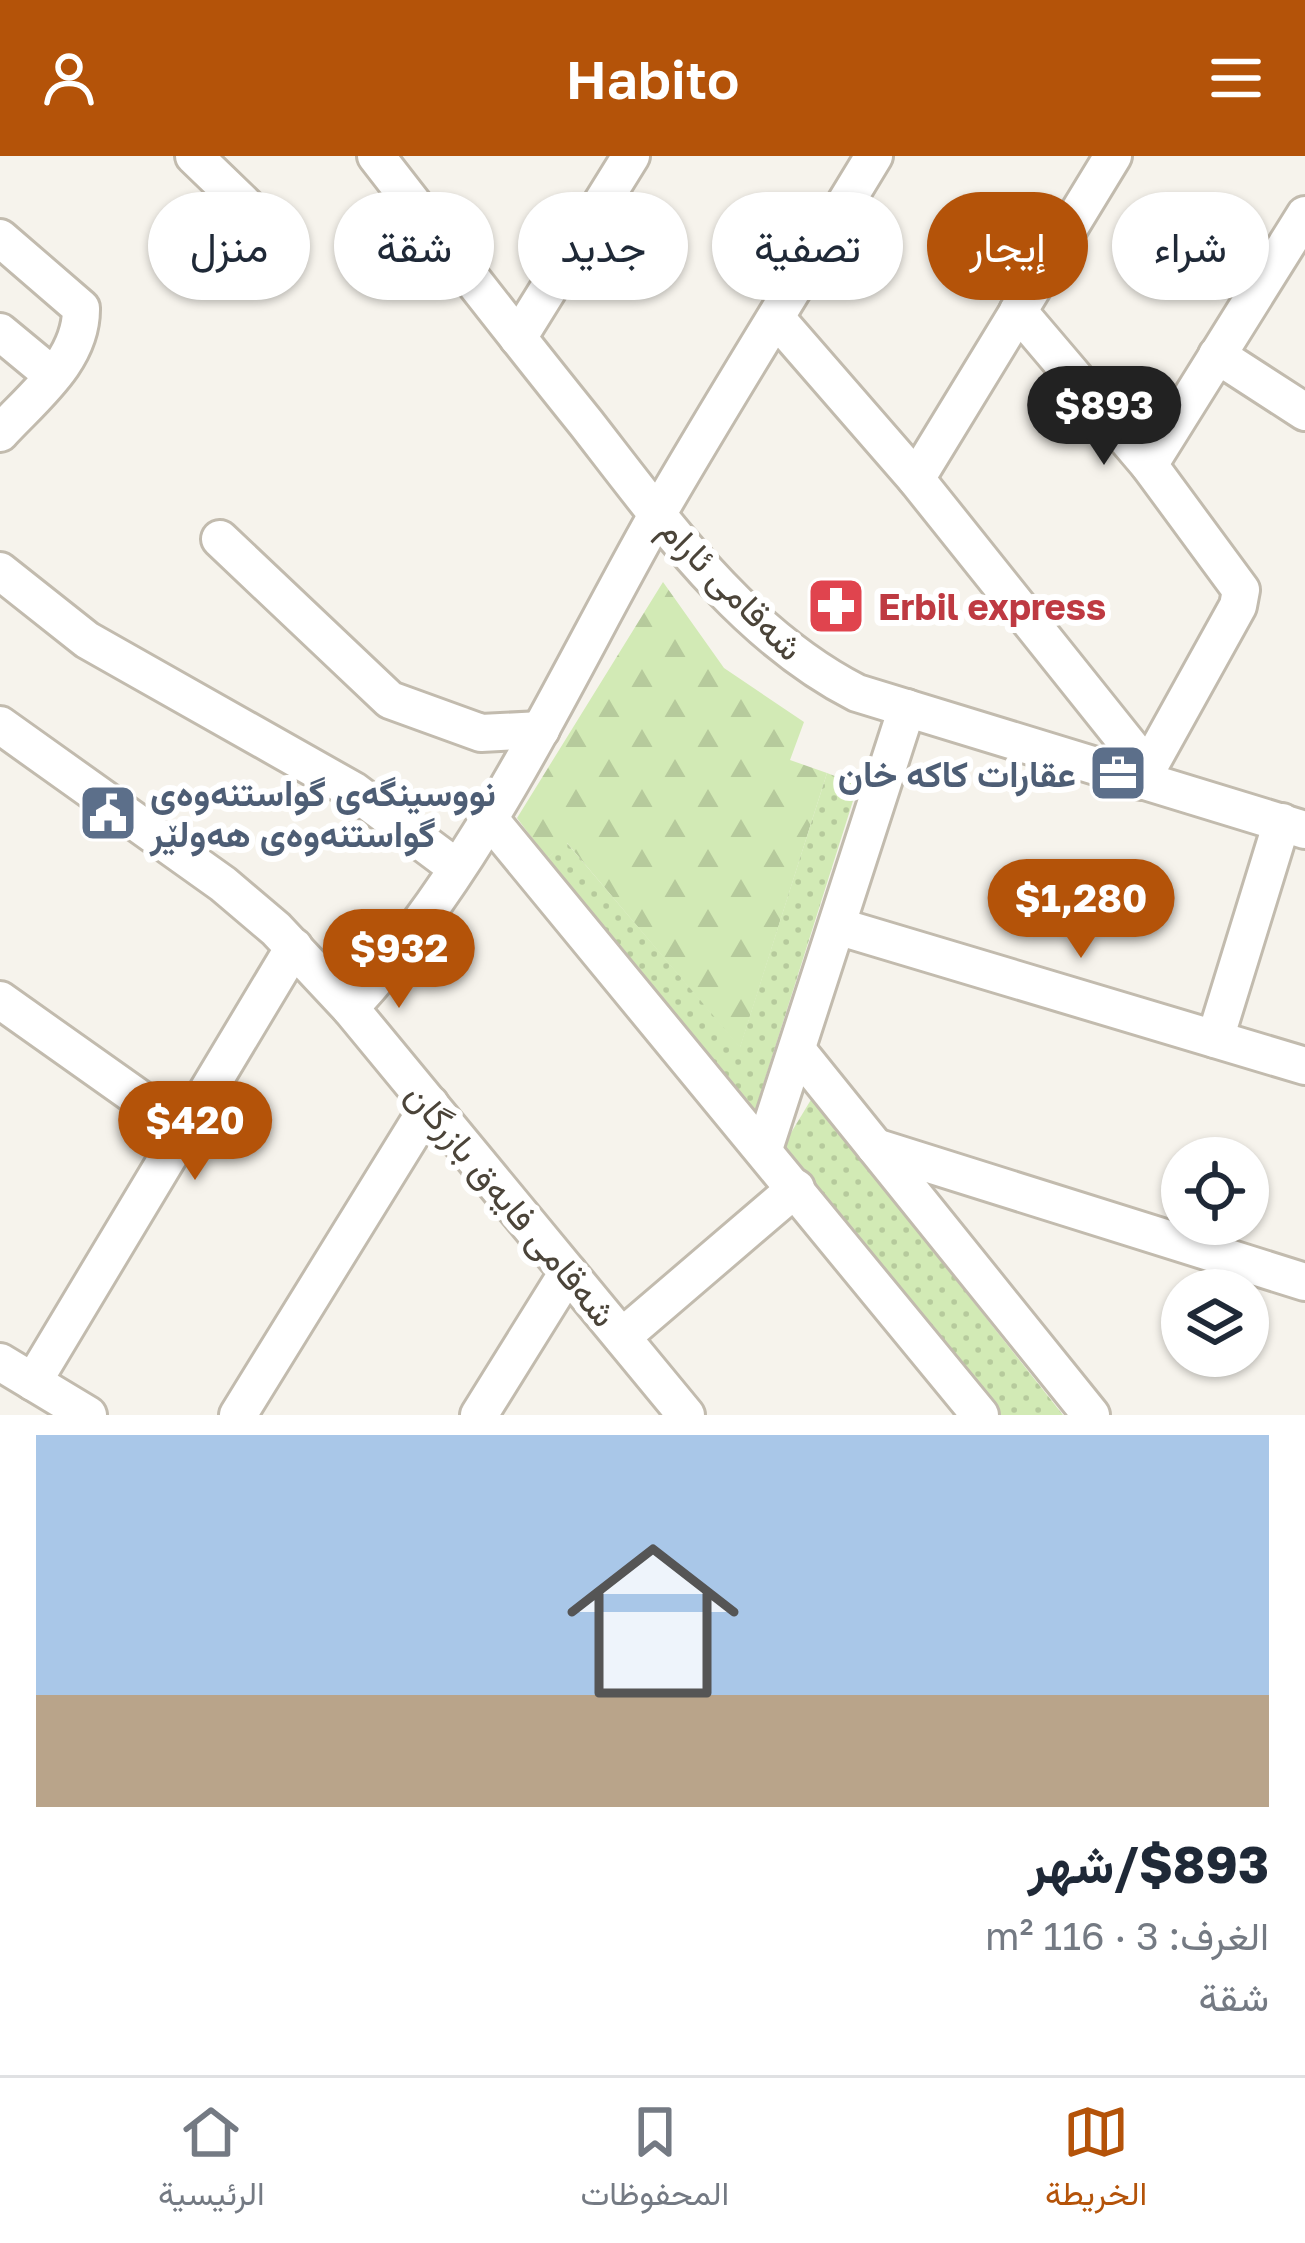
<!DOCTYPE html>
<html lang="ar">
<meta charset="utf-8">
<style>
body{margin:0;font-family:"Golos Text",Vazirmatn,sans-serif;background:#f6f6f7;color:#1f2937;direction:rtl;height:100vh;display:flex;flex-direction:column;font-size:45px;white-space:nowrap}
*{box-sizing:border-box;margin:0}
p{font-size:39px;color:#747a83}
.icon{flex:none;width:66px;height:66px;fill:none;stroke:currentColor;stroke-width:2;stroke-linecap:round;stroke-linejoin:round}
.map{position:relative;height:1259px;overflow:hidden;direction:ltr}
.sheet{display:flex;flex-direction:column;background:#fff;flex:1}
.sheet>*{flex:none}
.hud{position:absolute;left:36px;top:36px;width:1233px;height:108px;direction:rtl;display:flex;gap:24px}
.tools{position:absolute;left:1161px;top:981px;display:grid;gap:24px}
.tools a{display:grid;place-items:center;width:108px;height:108px;border-radius:50%;background:#fff;box-shadow:0 3px 9px #0004;font-size:60px}
.price{position:absolute;translate:-50% -102px;padding:0 27px;border-radius:42px;background:#b45309;color:#fff;font-size:39px;line-height:78px;filter:drop-shadow(0 3px 6px #0008)}
.price::after{content:'';position:absolute;left:50%;top:72px;width:36px;height:27px;margin-left:-18px;background:inherit;clip-path:polygon(0 0,100% 0,50% 100%)}
.price.on{background:#222;color:#fff}
ul{padding:0;list-style:none}
li{display:grid;align-content:center;gap:24px;height:636px;padding:0 36px}
li+li{border-top:3px solid #e0e1e3}
li span{display:grid;place-items:center;height:372px;border-radius:0px;color:#555}
li>.icon{margin-inline-start:auto}
span .icon{width:216px;height:216px;fill:#fffc;stroke-width:1}
li b{font-size:51px}
.chip{padding:0 42px;border-radius:54px;background:#fff;box-shadow:0 3px 9px #0004;font-size:42px;line-height:108px}
.chip.on{background:#b45309;color:#fff}
header{display:flex;justify-content:space-between;align-items:center;height:156px;padding:0 36px;background:#b45309;color:#fff;font-size:54px;font-weight:600}
.menu{display:flex;justify-content:space-around;align-items:center;height:168px;border-top:3px solid #e0e1e3;background:#fff;font-size:33px;color:#747a83}
.menu a{display:grid;justify-items:center;gap:6px}
.menu .on{color:#b45309}
.map>svg:first-child{display:block}
.forest{fill:url(#forest-firs)}
.garden{fill:url(#garden-dots)}
.lines{fill:none;stroke-linecap:round;stroke-linejoin:round}
.minor-casing{stroke:#c2bbae;stroke-width:42}
.minor{stroke:#fff;stroke-width:36}
.labels{text-anchor:middle;dominant-baseline:central;stroke-width:12;stroke-linejoin:round;paint-order:stroke}
.street-label{font-size:36px;fill:#4b4439;stroke:#fff}
.health-label{font-size:36px;font-weight:bold;fill:#be3a42;stroke:#fff;text-anchor:start}
.service-label{font-size:36px;font-weight:bold;fill:#4e5e75;stroke:#fff;text-anchor:end}
</style>
<header><svg class="icon" aria-label="menu" viewBox="0 0 24 24"><path d="M4 6h16M4 12h16M4 18h16"/></svg>Habito<svg class="icon" aria-label="person" viewBox="0 0 24 24"><circle cx="12" cy="8" r="4"/><path d="M4 21q1-7 8-7t8 7"/></svg></header>
<div class="map">
<svg width="1305" height="1259" viewBox="0 0 1305 1259">
<defs>
<pattern id="forest-firs" width="22" height="20" patternUnits="userSpaceOnUse" patternTransform="scale(3)"><rect width="22" height="20" fill="#d2eab5"/><path d="M5 1l3.5 6h-7zM16 11l3.5 6h-7z" fill="#b6ca9c"/></pattern>
<pattern id="garden-dots" width="8" height="8" patternUnits="userSpaceOnUse" patternTransform="scale(3)"><rect width="8" height="8" fill="#d2eab5"/><path d="M2 2h.1M6 6h.1" fill="none" stroke="#b6ca9c" stroke-width="1.8" stroke-linecap="round"/></pattern>
</defs>
<rect width="100%" height="100%" fill="#f6f3ec"/>
<polygon class="forest" points="663,426 724,512 804,566 790,604 827,617 740,892 567,687 547,702 517,662"/>
<g class="garden">
<polygon points="827,617 858,629 753,961 547,702 566,686 740,891"/>
<polygon points="812,942 1063,1259 994,1259 783,990"/>
</g>
<g class="lines">
<g class="minor-casing">
<g id="minor">
<polyline points="194,0 280,83"/>
<path d="M376,0C445,89 515,179 586,267C663,366 743,479 857,537L1305,674"/>
<path d="M0,82L81,152C82,204 33,241 0,277"/>
<polyline points="1018,155 1149,309 1241,434 1238,450 1141,625"/>
<polyline points="776,162 916,323 1148,613"/>
<polyline points="0,176 52,219"/>
<polyline points="518,182 631,0"/>
<polyline points="1217,199 1305,256"/>
<polyline points="1149,309 1305,59"/>
<polyline points="916,323 1113,0"/>
<polyline points="220,383 390,544 481,577 541,574"/>
<polyline points="0,415 87,484 354,635 457,712"/>
<polyline points="0,569 223,728 276,773 350,852 686,1259"/>
<polyline points="488,661 980,1259"/>
<polyline points="837,770 1305,910"/>
<polyline points="0,844 185,975"/>
<path d="M350,852C482,709 562,527 657,359C727,238 802,119 874,0"/>
<polyline points="1215,883 1282,666"/>
<polyline points="797,894 1091,1259"/>
<polyline points="875,991 1305,1126"/>
<polyline points="764,993 907,552"/>
<polyline points="622,1181 796,1032"/>
<polyline points="0,1206 88,1259"/>
<polyline points="33,1226 294,791"/>
<polyline points="238,1259 430,948"/>
<polyline points="479,1259 568,1116"/>
</g>
</g>
<use href="#minor" class="minor"/>
</g>
<defs>
<g id="pharmacy-square" transform="scale(3)"><rect x="-9" y="-9" width="18" height="18" rx="4" fill="#e0444e" stroke="#fff"/><path d="M-2-6h4v4h4v4h-4v4h-4v-4h-4v-4h4Z" fill="#fff"/></g>
<g id="office-square" transform="scale(3)"><rect x="-9" y="-9" width="18" height="18" rx="4" fill="#5c6f8a" stroke="#fff"/><path d="M-6-3h4V-5.5h4V-3h4V5H-6ZM-1-4.5V-3h2v-1.5ZM-6 0V1H6V0Z" fill="#fff"/></g>
<g id="civic-square" transform="scale(3)"><rect x="-9" y="-9" width="18" height="18" rx="4" fill="#5c6f8a" stroke="#fff"/><path d="M-.6-6.5H3V-4.5H.6V-3L4-1V1h2V6H-6V1h2V-1L-.6-3ZM-1.2 2.5V6h2.4V2.5Z" fill="#fff"/></g>
</defs>
<g fill-rule="evenodd">
<use href="#pharmacy-square" x="836" y="450"/>
<use href="#office-square" x="1118" y="617"/>
<use href="#civic-square" x="108" y="657"/>
</g>
<g class="labels">
<g class="street-label">
<text transform="translate(732 432) rotate(45)">شەقامی ئارام</text>
<text transform="translate(512 1048) rotate(50)">شەقامی فایەق بازرگان</text>
</g>
<g class="health-label">
<text x="878" y="450">Erbil express</text>
</g>
<g class="service-label">
<text x="1076" y="617">عقارات كاكه خان</text>
<text x="150" y="636" text-anchor="start">نووسینگەی گواستنەوەی<tspan x="150" dy="41">گواستنەوەی هەولێر</tspan></text>
</g>
</g>
</svg>
<div class="tools">
<a><svg class="icon" aria-label="locate" viewBox="0 0 24 24"><circle cx="12" cy="12" r="6"/><path d="M12 2v4M12 18v4M2 12h4M18 12h4"/></svg></a>
<a><svg class="icon" aria-label="layers" viewBox="0 0 24 24"><path d="M12 4l9 5-9 5-9-5zM3 14l9 5 9-5"/></svg></a>
</div>
<b class="price on" style="left:1104px;top:312px">$893</b>
<b class="price" style="left:1081px;top:805px">$1,280</b>
<b class="price" style="left:399px;top:855px">$932</b>
<b class="price" style="left:195px;top:1027px">$420</b>
<div class="hud">
<a class="chip">شراء</a>
<a class="chip on">إيجار</a>
<a class="chip">تصفية</a>
<a class="chip">جديد</a>
<a class="chip">شقة</a>
<a class="chip">منزل</a>
</div>
</div>
<section class="sheet">
<ul>
<li><span style="background:linear-gradient(#a9c7e8 70%,#b9a48a 0)"><svg class="icon" aria-label="home" viewBox="0 0 24 24"><path d="M3 11l9-7 9 7M6 9v11h12V9"/></svg></span><div><b>$893/شهر</b><p>الغرف: 3 · 116 m²</p><p>شقة</p></div></li>
</ul>
</section>
<nav class="menu">
<a class="on"><svg class="icon" aria-label="map" viewBox="0 0 24 24"><path d="M3 6l6-2 6 2 6-2v14l-6 2-6-2-6 2zM9 4v14M15 6v14"/></svg>الخريطة</a>
<a><svg class="icon" aria-label="saved" viewBox="0 0 24 24"><path d="M7 4h10v16l-5-4-5 4z"/></svg>المحفوظات</a>
<a><svg class="icon" aria-label="home" viewBox="0 0 24 24"><path d="M3 11l9-7 9 7M6 9v11h12V9"/></svg>الرئيسية</a>
</nav>
